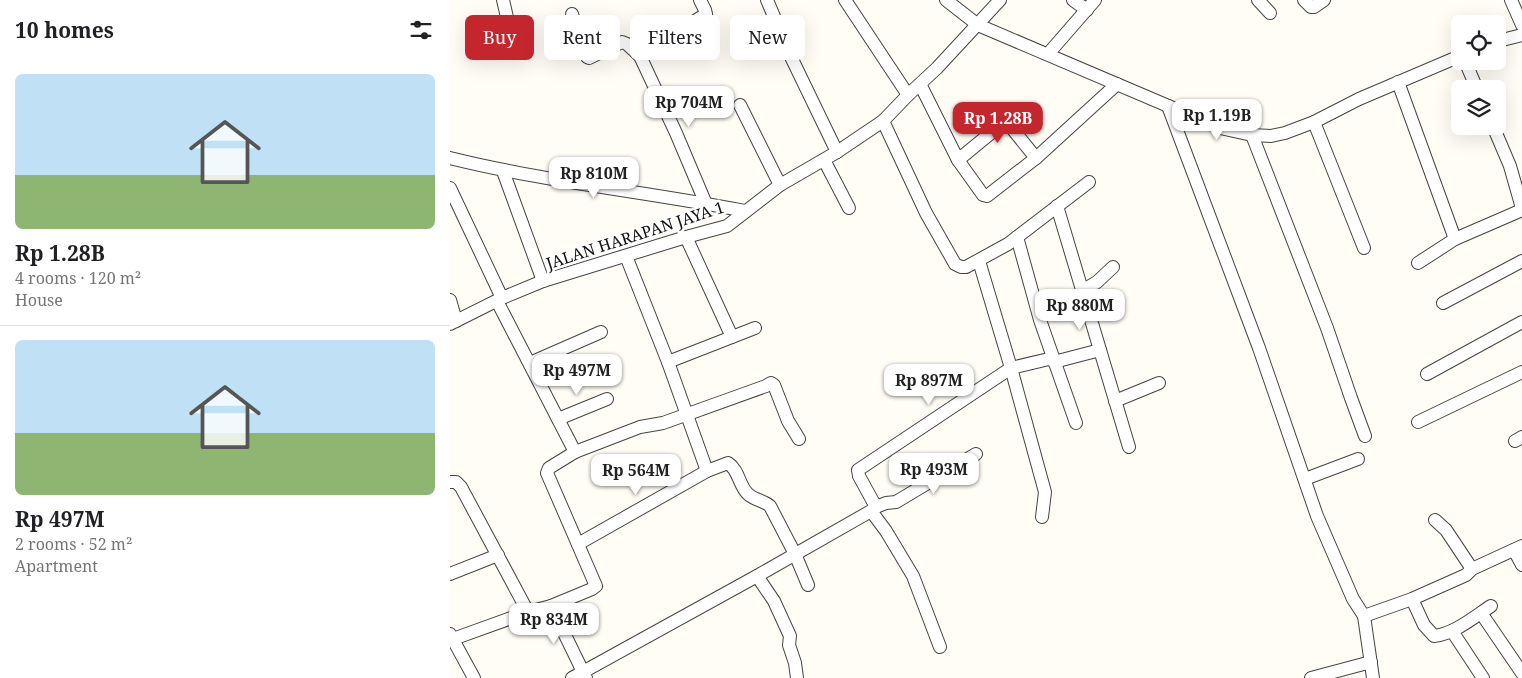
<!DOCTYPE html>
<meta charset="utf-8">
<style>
body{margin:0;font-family:"Noto Serif",serif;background:#f6f6f6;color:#202124;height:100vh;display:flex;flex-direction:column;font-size:19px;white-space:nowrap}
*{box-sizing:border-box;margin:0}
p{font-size:16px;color:#757577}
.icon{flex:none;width:28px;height:28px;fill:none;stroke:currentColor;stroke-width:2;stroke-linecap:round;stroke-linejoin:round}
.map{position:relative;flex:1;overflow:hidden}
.sheet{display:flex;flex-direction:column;background:#fff;width:450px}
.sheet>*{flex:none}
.top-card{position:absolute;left:15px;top:15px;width:475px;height:45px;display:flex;gap:10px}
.fabs{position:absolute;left:1001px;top:15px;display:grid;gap:10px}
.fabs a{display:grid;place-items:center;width:55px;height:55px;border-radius:8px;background:#fff;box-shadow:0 5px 20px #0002;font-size:25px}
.price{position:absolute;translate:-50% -42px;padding:0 11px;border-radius:10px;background:#fff;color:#222;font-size:16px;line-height:32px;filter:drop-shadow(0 1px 2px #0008)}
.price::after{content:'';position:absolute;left:50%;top:30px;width:15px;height:11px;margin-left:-8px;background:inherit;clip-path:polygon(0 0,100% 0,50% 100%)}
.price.selected{background:#c4262e;color:#fff}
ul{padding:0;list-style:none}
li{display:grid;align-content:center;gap:10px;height:265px;padding:0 15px}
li+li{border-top:1px solid #e0e0e0}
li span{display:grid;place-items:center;height:155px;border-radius:8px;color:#555}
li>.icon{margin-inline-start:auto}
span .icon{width:90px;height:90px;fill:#fffc;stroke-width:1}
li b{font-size:21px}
h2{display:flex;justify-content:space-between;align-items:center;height:60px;padding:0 15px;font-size:21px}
.chip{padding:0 18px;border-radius:8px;background:#fff;box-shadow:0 5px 20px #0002;font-size:18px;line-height:45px}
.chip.selected{background:#c4262e;color:#fff}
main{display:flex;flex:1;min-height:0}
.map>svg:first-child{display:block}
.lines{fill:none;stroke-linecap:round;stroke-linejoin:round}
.minor-casing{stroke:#444;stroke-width:14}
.minor{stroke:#fff;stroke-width:12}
.labels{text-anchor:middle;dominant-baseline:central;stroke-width:5;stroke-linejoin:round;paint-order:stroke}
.street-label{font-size:16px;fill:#111;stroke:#fff}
</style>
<main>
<section class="sheet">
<h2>10 homes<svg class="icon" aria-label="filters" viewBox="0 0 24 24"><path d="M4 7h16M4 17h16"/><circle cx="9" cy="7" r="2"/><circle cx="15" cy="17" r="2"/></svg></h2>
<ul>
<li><span style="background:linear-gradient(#bfe0f5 65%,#8fb573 0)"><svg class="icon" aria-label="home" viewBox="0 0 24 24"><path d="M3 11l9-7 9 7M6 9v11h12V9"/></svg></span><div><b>Rp 1.28B</b><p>4 rooms · 120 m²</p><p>House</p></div></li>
<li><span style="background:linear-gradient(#bfe0f5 60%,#8fb573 0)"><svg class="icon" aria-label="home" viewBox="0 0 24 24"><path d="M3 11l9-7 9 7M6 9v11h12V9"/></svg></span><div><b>Rp 497M</b><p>2 rooms · 52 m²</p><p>Apartment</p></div></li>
</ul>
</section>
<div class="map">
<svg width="1072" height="678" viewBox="0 0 1072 678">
<rect width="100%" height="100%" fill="#fffdf5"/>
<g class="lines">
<g class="minor-casing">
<g id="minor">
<polyline points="53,0 59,26"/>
<polyline points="250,0 255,10 256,14 190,56 226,133 256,204"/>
<polyline points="317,0 342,59 387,152"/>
<polyline points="395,0 458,95"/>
<polyline points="496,0 528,25 770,128 802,135 821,136 835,133 864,122 909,99 1010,56"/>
<polyline points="623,0 637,10"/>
<polyline points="808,0 820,13"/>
<polyline points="854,0 861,7 864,7 874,0"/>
<polyline points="1061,0 1072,25"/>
<polyline points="122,14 128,34 137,57 139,58 172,42 177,44 190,56"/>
<polyline points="1048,41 1072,35"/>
<polyline points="598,54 645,0"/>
<polyline points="1015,61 1027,89"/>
<polyline points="948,82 1005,239 1072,210"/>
<polyline points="470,84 508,160 533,195 537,196 586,158 667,84"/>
<polyline points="290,105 330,185"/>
<polyline points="718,106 809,348 867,516 903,599 914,616 962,599 1016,575 1022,569 1072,546"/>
<polyline points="433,121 476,213 505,264 511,267 516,267 558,244 639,182"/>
<polyline points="864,122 914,248"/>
<polyline points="1043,126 1060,166 1072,208"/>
<polyline points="802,135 877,328 901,398 915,436"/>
<path d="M0,158C97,182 197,192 295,211"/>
<polyline points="374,160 399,208"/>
<polyline points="508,160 553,123 560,126 586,158"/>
<polyline points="53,171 93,281"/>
<polyline points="0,188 52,298"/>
<polyline points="607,206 679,447"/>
<polyline points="567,237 590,320 626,423"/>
<polyline points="176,256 218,362 257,471"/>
<polyline points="529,261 561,368 595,492 592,517"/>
<polyline points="968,263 1005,239"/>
<polyline points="632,291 647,282 663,267"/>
<polyline points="0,300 6,321"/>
<polyline points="47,301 125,452 99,468 97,473 146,586 142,589 101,606 78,612"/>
<polyline points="993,303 1072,261"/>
<polyline points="0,324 52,298 93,281 236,237 277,226 330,185 387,152 433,121 458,95 487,68 550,0"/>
<polyline points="282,337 305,328"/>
<polyline points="218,362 282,337 236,237"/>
<polyline points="604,362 650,350"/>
<polyline points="80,363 151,332"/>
<polyline points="977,374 1072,322"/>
<polyline points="665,401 709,383"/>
<polyline points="108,419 157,399"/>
<polyline points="968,422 1072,372"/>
<polyline points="1065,441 1072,437"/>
<polyline points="125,452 190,427 213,423 316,386 321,383 324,385 338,421 349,439"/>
<polyline points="855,479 908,459"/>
<polyline points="0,482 6,482 11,487 78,612 3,639"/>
<polyline points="426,507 436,503 446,502 526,454"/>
<polyline points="421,511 436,531 463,576 490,647"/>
<polyline points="985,520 996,530 1022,569"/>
<path d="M128,544L257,471L278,463C289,470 289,486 298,494C304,500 313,500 320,506L345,554L358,585"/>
<polyline points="1064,550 1072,565"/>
<polyline points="0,574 48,555"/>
<polyline points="307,576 324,601 340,636 339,645 345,663 347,678"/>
<path d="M962,599L974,625L984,636C1004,634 1024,617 1041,606"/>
<polyline points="101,606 136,678"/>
<polyline points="1031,613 1072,673"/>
<polyline points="914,616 923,678"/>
<polyline points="1002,631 1033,678"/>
<polyline points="0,634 24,678"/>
<polyline points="122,678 307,576 421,511 426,507 409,476 408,470 561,368 603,358"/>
<polyline points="861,678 921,662"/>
</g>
</g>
<use href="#minor" class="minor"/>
</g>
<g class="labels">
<g class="street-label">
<text transform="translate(185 235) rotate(-18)">JALAN HARAPAN JAYA 1</text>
</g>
</g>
</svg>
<div class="fabs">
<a><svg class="icon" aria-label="locate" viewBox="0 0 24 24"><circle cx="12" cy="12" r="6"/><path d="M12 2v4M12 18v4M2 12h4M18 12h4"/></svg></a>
<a><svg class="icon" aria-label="layers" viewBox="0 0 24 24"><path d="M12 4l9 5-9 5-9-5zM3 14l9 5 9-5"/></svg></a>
</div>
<b class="price" style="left:239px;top:128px">Rp 704M</b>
<b class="price" style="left:767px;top:141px">Rp 1.19B</b>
<b class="price selected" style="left:548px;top:144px">Rp 1.28B</b>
<b class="price" style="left:144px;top:199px">Rp 810M</b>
<b class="price" style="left:630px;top:331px">Rp 880M</b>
<b class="price" style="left:127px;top:396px">Rp 497M</b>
<b class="price" style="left:479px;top:406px">Rp 897M</b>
<b class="price" style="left:484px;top:495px">Rp 493M</b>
<b class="price" style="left:186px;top:496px">Rp 564M</b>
<b class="price" style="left:104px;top:645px">Rp 834M</b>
<div class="top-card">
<a class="chip selected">Buy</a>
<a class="chip">Rent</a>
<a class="chip">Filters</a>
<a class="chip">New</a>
</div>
</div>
</main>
